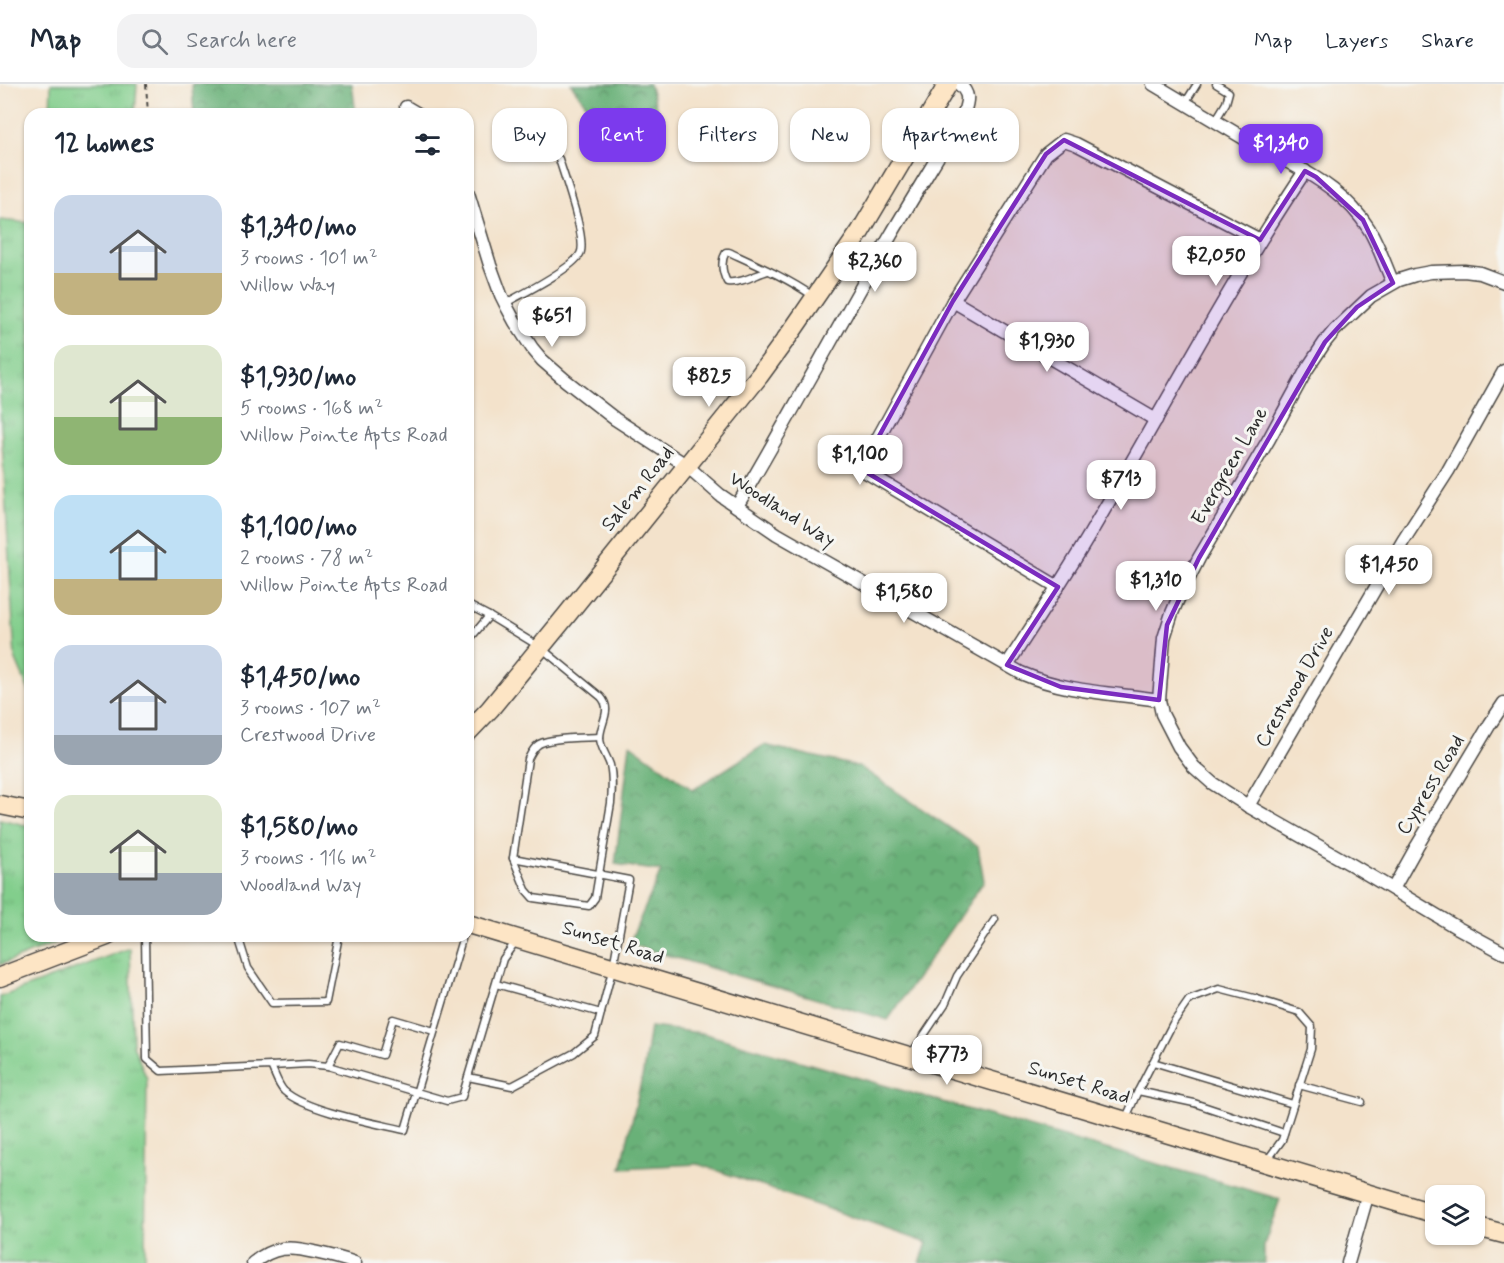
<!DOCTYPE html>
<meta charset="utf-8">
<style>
body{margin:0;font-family:Mynerve,sans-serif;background:#f2f2f3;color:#1f2937;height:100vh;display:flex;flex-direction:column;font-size:22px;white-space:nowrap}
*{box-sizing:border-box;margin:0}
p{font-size:20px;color:#747a83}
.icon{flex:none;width:33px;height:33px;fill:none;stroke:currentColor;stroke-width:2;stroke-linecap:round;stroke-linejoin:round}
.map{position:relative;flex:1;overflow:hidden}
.side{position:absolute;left:24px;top:24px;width:450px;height:834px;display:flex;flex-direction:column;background:#fff;border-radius:18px;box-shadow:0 2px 4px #0004}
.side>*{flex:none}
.guide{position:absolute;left:492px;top:24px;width:570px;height:54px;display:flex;gap:12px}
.buttons{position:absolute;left:1425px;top:1101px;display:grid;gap:12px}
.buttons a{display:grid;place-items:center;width:60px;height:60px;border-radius:12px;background:#fff;box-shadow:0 2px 4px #0004;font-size:30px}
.price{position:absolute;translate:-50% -51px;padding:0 14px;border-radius:12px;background:#fff;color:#222;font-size:20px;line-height:39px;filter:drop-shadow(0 2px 3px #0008)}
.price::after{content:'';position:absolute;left:50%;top:36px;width:18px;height:14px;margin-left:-9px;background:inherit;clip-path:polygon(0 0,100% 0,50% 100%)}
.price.on{background:#7c3aed;color:#fff}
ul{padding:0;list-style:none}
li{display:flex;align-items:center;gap:18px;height:150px;padding:0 30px}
li span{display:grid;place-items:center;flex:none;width:168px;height:120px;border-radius:18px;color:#555}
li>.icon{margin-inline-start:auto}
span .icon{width:72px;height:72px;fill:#fffc;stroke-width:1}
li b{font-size:26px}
h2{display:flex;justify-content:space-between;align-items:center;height:72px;padding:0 30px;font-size:26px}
.chip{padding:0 21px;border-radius:18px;background:#fff;box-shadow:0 2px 4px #0004;font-size:21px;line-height:54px}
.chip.on{background:#7c3aed;color:#fff}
header{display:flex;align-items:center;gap:36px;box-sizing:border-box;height:84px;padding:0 30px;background:#fff;border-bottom:2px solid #e0e1e3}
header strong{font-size:28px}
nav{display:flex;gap:33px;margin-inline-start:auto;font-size:21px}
.search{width:420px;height:54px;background:#f2f2f3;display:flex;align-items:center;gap:15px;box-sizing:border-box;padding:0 21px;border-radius:18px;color:#747a83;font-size:22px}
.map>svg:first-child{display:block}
.grass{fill:url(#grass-tufts);stroke:#567c5c;stroke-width:1.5}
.forest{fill:url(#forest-crowns);stroke:#4a6e52;stroke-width:1.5}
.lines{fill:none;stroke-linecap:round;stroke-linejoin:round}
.lane-casing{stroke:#494643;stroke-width:9}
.street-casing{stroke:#494643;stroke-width:15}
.secondary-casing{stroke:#494643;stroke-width:21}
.path{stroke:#494643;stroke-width:2;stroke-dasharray:4.5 4.5;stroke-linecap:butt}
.lane{stroke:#fff;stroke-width:6}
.street{stroke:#fff;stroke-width:12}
.secondary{stroke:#fde5c5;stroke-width:18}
.marked{fill:#7b2cbf;fill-opacity:0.2;stroke:#7b2cbf;stroke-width:4.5;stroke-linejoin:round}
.labels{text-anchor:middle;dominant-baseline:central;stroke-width:6;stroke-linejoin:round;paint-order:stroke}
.street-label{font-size:20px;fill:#2b2b2b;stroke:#f6f6f2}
</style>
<header>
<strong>Map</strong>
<div class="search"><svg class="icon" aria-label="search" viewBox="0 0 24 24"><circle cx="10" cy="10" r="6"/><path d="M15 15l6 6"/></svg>Search here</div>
<nav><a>Map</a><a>Layers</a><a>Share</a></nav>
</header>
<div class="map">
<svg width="1504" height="1179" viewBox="0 0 1504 1179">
<defs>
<pattern id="grass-tufts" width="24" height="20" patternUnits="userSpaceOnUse" patternTransform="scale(1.5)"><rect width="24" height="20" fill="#82ce8c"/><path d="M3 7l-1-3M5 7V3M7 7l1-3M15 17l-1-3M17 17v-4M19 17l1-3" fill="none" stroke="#70b179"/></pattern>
<pattern id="forest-crowns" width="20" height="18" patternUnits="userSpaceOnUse" patternTransform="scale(1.5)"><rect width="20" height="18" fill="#69b178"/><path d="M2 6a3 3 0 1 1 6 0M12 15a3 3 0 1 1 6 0" fill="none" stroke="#579063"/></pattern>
</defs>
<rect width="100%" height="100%" fill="#f6f6f2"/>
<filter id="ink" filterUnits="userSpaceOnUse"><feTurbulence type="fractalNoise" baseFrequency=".0167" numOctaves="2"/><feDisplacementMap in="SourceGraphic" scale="12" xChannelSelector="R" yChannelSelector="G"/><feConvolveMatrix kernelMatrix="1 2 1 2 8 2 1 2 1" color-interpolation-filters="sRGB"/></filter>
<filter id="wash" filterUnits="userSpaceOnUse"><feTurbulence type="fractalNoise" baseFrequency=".008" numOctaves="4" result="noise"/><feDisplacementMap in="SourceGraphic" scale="24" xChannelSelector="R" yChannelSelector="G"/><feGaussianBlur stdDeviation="1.35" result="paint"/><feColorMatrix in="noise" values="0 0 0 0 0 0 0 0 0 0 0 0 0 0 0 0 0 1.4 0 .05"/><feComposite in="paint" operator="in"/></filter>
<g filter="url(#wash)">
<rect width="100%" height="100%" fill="#f3e2cb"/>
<g class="grass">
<polygon points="51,0 137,0 135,30 50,30"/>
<polygon points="0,136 30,139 30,609 15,574 0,323"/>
<polygon points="0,735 30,742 30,852 73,852 0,881"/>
<polygon points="130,864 133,961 147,995 145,1179 0,1179 0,913"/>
</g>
<g class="forest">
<polygon points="192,0 352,0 356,30 194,30"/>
<polygon points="571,0 649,0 657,25 616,65 586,20"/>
<polygon points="630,660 693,706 764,661 860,683 978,763 984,797 888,936 629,860 661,787 615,780"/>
<polygon points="650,943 702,949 1280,1115 1264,1161 1264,1179 920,1179 927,1159 698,1080 621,1084 643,989"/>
</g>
</g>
<g filter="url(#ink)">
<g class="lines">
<g class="lane-casing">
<g id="lane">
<polyline points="1185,19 1197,0"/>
<polyline points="1215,37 1226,19 1229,8 1216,0"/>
<path d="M768,187C755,191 740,200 727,198C722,188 720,178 726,168H729C757,181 787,194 813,212"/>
<path d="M506,219C522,210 572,185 580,170C588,157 564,92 559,75"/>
<polyline points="468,521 489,532"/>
<path d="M468,557L489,532L540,563L601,613C613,626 600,639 600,654C600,663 607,672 610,681C613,693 612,706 611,719L595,814L589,822L533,814L526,806L513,774"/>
<path d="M145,852L147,975L161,987L271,982C275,990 278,1001 284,1007C306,1027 374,1039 405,1046L463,852"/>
<polyline points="238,852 248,884 272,919 326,918 339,852"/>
<polyline points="496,900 601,929"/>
<polyline points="912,969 945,920 957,892 995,835"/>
<polyline points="1153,978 1293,1020"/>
<polyline points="271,982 308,980 328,982 340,959 382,971 393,935 434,947"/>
<polyline points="328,982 447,1017 462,1013 503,875 516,857"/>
<path d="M468,993L512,1002L574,969L595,952L613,883L629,796L513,774L528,675C531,669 533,664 539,660C551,653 585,654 600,653"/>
<polyline points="1299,1001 1362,1018"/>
<polyline points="1138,1007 1194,1019 1284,1049"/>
<polyline points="1125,1036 1138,1007 1173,939 1189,916 1219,905 1254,914 1299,928 1312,943 1311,965 1282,1056 1266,1078"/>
</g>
</g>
<g class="street-casing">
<g id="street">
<path d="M1153,0L1252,59C1265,64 1276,71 1288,78C1320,95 1349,113 1369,145C1379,162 1385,181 1393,199"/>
<polyline points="406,23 418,30"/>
<path d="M468,109L490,181L501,211L508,225L515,238L532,264L542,276L565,296L615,335L686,381L720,411L777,450L1021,589C1065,608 1113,609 1159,616"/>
<polyline points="1504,198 1480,189 1464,187 1431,188 1415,191 1399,196 1371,212 1335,246 1325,258 1307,285 1269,355 1199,474 1178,515 1172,529 1164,554 1159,616 1162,630 1179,663 1194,683 1212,699 1248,722 1352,781 1456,843 1504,869"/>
<polyline points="953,217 1156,336"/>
<path d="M737,422C790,333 839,241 891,151C915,110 940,70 964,29C968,16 970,10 959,0"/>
<polyline points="1058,503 861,385 953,217 1046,70 1064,56 1076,60 1260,156"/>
<path d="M1007,581C1037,535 1067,490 1094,443C1164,324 1228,202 1305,87"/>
<polyline points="1248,722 1403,457 1448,387 1504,287"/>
<polyline points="1393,805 1417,762 1490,640 1504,619"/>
<path d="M253,1179C274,1162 290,1162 314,1168C328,1171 342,1174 355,1179"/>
<polyline points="1348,1179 1368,1109"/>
</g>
</g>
<g class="secondary-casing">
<g id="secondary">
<polyline points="468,648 490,625 566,532 759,292 794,244 860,148 948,0"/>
<polyline points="0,721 30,727"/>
<polyline points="468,840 1436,1130"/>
<polyline points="0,893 107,852"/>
<polyline points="1474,1142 1504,1150"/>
</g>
</g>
<polyline class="path" points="146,0 148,30"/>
<use href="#lane" class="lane"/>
<use href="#street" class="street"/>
<use href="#secondary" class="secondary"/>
</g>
</g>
<path class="marked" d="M1064,56L1260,156L1305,87L1316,93L1363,136L1393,199L1357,223L1325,258L1199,474L1167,541L1159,616L1061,603L1007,581L1058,503L861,385L953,217L1046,70Z"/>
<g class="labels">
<g class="street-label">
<text transform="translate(1230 382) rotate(-60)">Evergreen Lane</text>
<text transform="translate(638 405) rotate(-51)">Salem Road</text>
<text transform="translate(782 426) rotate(33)">Woodland Way</text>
<text transform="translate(1295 603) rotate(-60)">Crestwood Drive</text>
<text transform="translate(1431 701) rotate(-59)">Cypress Road</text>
<text transform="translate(613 859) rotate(17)">Sunset Road</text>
<text transform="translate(1079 999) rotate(17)">Sunset Road</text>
</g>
</g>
</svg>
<div class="buttons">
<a><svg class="icon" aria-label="layers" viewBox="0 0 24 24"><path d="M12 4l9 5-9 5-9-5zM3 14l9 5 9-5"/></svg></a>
</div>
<b class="price on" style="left:1281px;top:91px">$1,340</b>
<b class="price" style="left:1216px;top:203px">$2,050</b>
<b class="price" style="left:875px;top:209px">$2,360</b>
<b class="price" style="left:552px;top:264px">$651</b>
<b class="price" style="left:1047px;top:289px">$1,930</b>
<b class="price" style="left:709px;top:324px">$825</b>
<b class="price" style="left:860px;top:402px">$1,100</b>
<b class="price" style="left:1121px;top:427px">$713</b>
<b class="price" style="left:1389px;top:512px">$1,450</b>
<b class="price" style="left:1156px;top:528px">$1,310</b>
<b class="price" style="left:904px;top:540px">$1,580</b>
<b class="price" style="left:947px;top:1002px">$773</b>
<div class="guide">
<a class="chip">Buy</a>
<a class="chip on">Rent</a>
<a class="chip">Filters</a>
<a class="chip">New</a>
<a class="chip">Apartment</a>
</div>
<section class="side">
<h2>12 homes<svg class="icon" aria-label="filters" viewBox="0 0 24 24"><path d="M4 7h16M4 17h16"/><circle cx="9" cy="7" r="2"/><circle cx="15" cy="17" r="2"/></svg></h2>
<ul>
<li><span style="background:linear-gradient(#c9d6e8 65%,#c2b280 0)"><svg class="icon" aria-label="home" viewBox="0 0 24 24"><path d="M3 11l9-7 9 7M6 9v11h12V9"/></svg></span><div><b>$1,340/mo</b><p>3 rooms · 101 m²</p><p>Willow Way</p></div></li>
<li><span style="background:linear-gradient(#dfe7d0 60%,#8fb573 0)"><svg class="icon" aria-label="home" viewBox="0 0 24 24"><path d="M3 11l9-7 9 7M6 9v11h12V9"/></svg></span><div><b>$1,930/mo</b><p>5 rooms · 168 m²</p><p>Willow Pointe Apts Road</p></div></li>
<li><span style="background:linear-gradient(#bfe0f5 70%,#c2b280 0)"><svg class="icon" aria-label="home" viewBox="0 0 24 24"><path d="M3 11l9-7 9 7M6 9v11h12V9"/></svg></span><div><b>$1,100/mo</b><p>2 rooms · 78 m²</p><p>Willow Pointe Apts Road</p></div></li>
<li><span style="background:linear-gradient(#c9d6e8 75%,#9aa5b1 0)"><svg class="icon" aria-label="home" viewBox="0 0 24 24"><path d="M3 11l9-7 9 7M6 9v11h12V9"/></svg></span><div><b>$1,450/mo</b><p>3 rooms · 107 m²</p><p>Crestwood Drive</p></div></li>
<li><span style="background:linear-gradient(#dfe7d0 65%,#9aa5b1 0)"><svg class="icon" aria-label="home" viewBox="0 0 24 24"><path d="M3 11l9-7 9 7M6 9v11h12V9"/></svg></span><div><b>$1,580/mo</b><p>3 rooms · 116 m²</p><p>Woodland Way</p></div></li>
</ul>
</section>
</div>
